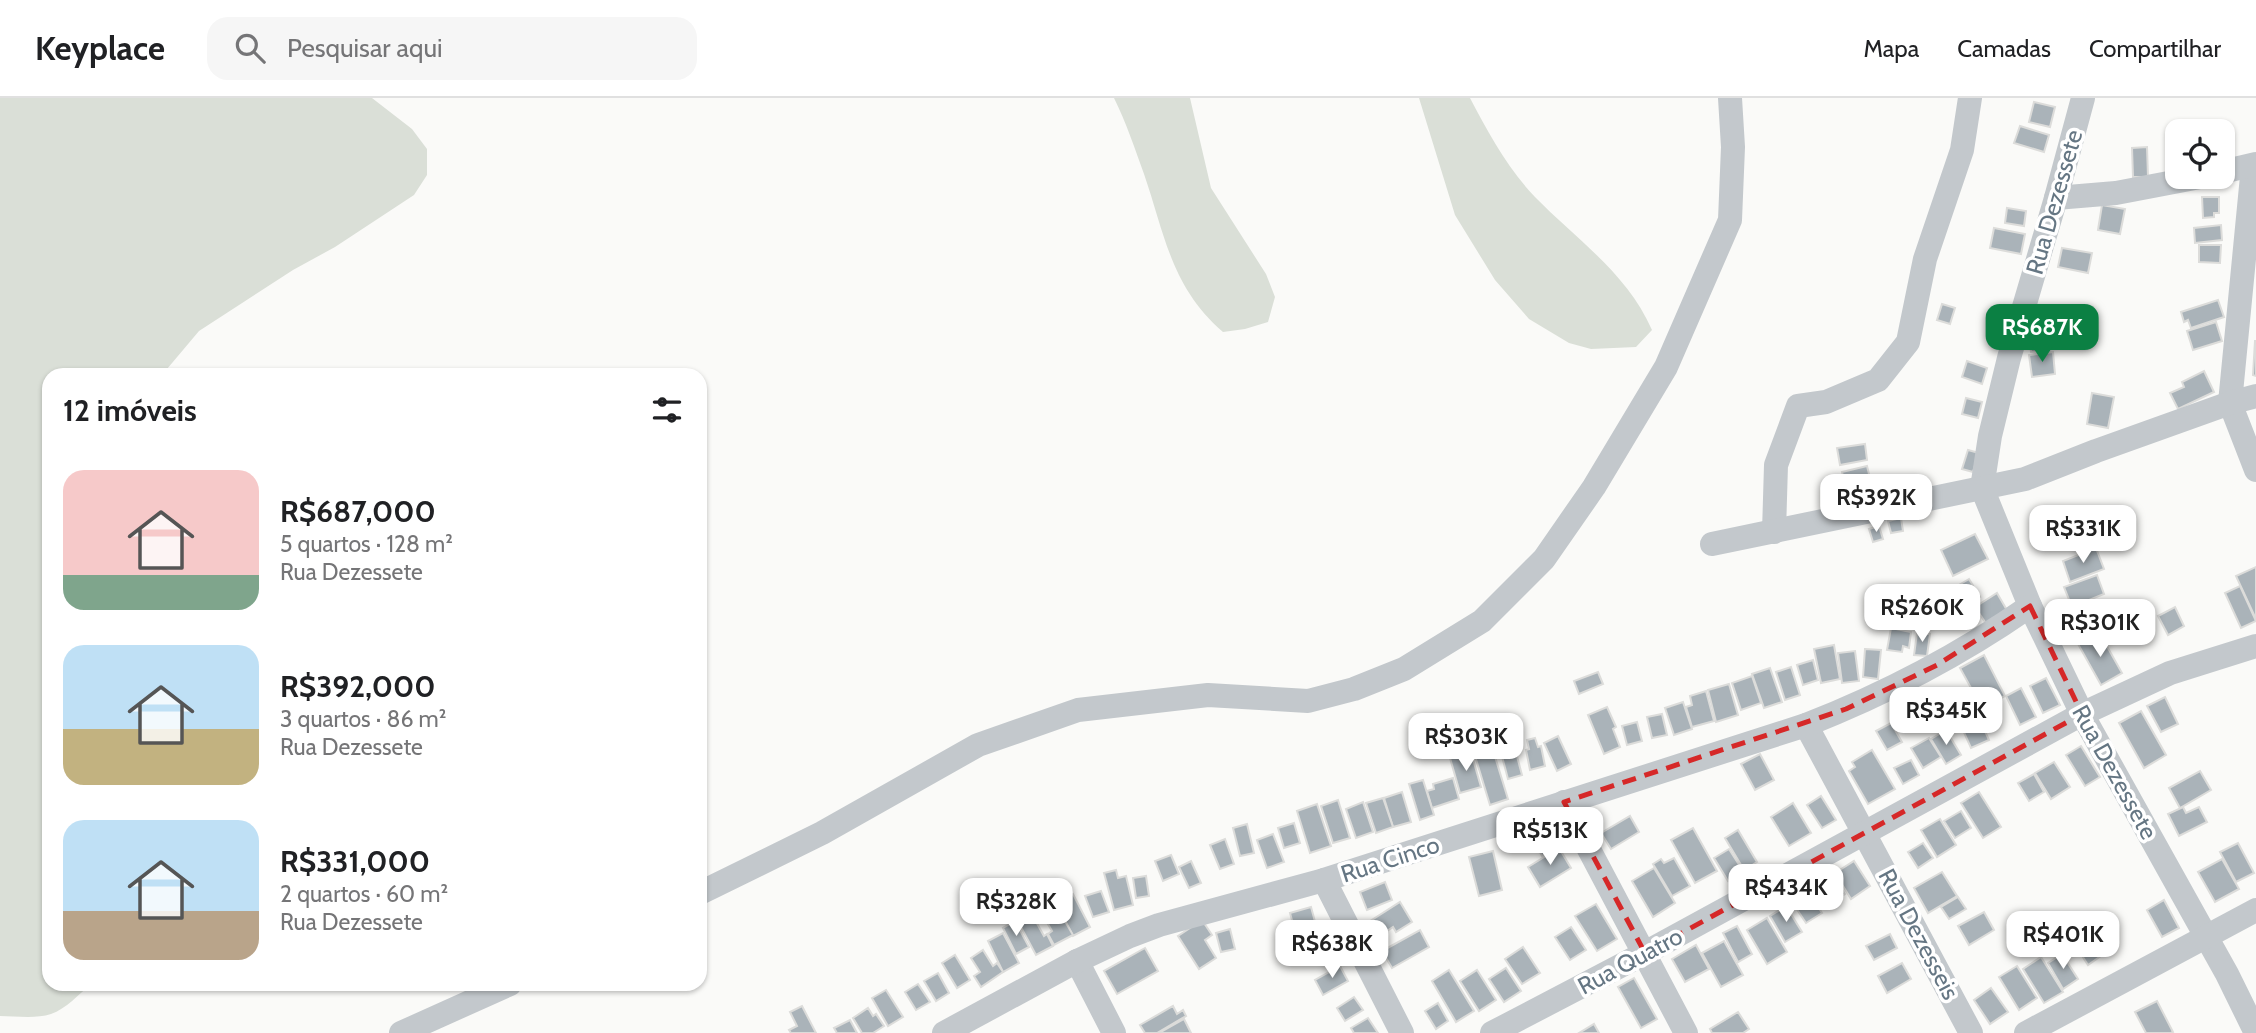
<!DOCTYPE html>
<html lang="pt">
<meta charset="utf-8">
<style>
body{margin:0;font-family:Cabin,sans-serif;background:#f6f6f6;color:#202124;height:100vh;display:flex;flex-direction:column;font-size:26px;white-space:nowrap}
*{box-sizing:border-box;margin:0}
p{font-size:23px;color:#757577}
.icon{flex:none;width:38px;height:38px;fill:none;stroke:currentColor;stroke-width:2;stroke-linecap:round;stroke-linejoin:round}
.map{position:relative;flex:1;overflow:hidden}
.drawer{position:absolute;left:42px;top:270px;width:665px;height:623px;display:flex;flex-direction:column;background:#fff;border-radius:21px;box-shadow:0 2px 5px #0004}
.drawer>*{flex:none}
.fabs{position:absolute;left:2165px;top:21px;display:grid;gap:14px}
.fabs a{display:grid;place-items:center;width:70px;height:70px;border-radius:14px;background:#fff;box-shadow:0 2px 5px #0004;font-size:35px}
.price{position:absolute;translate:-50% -60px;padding:0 16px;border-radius:14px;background:#fff;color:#222;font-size:23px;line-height:46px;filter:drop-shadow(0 2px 4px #0008)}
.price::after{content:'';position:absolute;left:50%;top:42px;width:21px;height:16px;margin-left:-10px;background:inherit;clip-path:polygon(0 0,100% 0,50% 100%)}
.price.current{background:#0b8043;color:#fff}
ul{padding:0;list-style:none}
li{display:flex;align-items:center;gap:21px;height:175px;padding:0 21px}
li span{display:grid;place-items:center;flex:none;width:196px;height:140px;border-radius:21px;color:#555}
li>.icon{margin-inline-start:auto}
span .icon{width:84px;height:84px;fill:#fffc;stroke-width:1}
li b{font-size:30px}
h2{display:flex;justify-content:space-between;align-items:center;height:84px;padding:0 21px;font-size:30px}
header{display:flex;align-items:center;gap:42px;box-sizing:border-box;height:98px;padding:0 35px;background:#fff;border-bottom:2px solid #e0e0e0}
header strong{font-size:33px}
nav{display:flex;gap:38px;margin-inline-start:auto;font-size:24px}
.search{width:490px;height:63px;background:#f6f6f6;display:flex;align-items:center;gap:18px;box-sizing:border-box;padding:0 24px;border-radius:21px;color:#757577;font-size:26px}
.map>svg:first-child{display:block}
.green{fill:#dadfd7}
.building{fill:#aab3b9;stroke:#dcdcda;stroke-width:2}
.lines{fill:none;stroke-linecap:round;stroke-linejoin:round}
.minor{stroke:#c3c8cc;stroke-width:24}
.marked{fill:none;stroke:#d62828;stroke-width:5;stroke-dasharray:14 9;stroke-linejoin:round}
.labels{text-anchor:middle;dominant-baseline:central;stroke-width:7;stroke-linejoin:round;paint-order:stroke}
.street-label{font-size:24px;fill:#657683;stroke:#fff}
</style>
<header>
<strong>Keyplace</strong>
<div class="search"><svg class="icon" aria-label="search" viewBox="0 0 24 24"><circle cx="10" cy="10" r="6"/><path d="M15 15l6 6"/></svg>Pesquisar aqui</div>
<nav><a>Mapa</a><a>Camadas</a><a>Compartilhar</a></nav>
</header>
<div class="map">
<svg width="2256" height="935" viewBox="0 0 2256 935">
<rect width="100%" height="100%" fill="#fafaf8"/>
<g class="green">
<path d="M0,0H372L412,31L427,51V77L414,97L335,149L293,172L199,233L167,271V276H49V886H91C79,896 66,911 51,916C36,921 15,918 0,918Z"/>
<path d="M1114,0H1190L1211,90L1266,176L1275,199L1268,224L1245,231L1223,234C1171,189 1165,137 1144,76C1135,51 1126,24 1114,0Z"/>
<path d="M1419,0H1470C1488,34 1508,71 1535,99C1577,142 1627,175 1652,232L1636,249L1591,251L1569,245L1529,221L1495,182L1455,117Z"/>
</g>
<g class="building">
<polygon points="2034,4 2055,9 2050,29 2029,24"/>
<polygon points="2020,28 2049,37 2044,54 2014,45"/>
<polygon points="2147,49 2148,79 2133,79 2132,50"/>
<polygon points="2202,99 2219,99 2219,115 2214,115 2214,119 2203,120"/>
<polygon points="2102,107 2125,111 2120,136 2098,132"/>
<polygon points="2007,110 2026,113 2024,128 2005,125"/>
<polygon points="2221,127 2222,142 2195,145 2194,130"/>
<polygon points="1994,130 2025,136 2021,156 1990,150"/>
<polygon points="2199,147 2221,147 2220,165 2199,164"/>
<polygon points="2062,150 2092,155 2088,175 2058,169"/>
<polygon points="2218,202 2224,219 2191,230 2188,222 2184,224 2181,214"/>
<polygon points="1942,206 1955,210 1950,226 1937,222"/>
<polygon points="2040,209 2072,212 2070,232 2038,230"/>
<polygon points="2216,224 2222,243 2193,252 2187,233"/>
<polygon points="2048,237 2049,252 2031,254 2029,239"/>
<polygon points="2255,243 2256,243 2256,278 2253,277"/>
<polygon points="2053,254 2055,276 2032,279 2029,257"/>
<polygon points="1967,263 1987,270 1982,286 1962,279"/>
<polygon points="2204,273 2214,294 2178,311 2170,295 2184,289 2182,284"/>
<polygon points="2092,295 2114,299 2108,330 2087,326"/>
<polygon points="1966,300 1982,304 1978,320 1962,316"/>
<polygon points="1865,346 1867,362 1840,367 1837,350"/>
<polygon points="1968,352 1979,355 1973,374 1962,371"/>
<polygon points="1867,368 1872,388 1847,395 1842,374"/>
<polygon points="1901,420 1903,433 1891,435 1888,423"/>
<polygon points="1879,428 1883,441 1873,444 1869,431"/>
<polygon points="1975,436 1988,461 1953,478 1941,452"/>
<polygon points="2096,450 2104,471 2070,484 2063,463"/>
<polygon points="2256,469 2256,521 2236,478"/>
<polygon points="2097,477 2104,496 2072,509 2064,489"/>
<polygon points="1969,481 1980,499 1946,520 1935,501"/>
<polygon points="2240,488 2256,523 2241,530 2225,495"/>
<polygon points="1997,495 2008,514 1987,527 1975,509"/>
<polygon points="2175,509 2184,528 2168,537 2158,518"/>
<polygon points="1891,530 1911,534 1909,550 1903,548 1902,554 1887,552"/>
<polygon points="2099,534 2122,575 2101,587 2078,546"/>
<polygon points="1917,535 1930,536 1927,558 1914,557"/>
<polygon points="1834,547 1840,581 1821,585 1814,551"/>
<polygon points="1865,551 1881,552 1878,581 1863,579"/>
<polygon points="1855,553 1859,583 1842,585 1838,555"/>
<polygon points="1984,557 2005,598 1982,610 1960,570"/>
<polygon points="1813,562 1818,582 1803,587 1797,567"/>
<polygon points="1791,569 1800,597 1785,602 1776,574"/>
<polygon points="1770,570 1782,604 1764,610 1752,576"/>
<polygon points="1598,574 1603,586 1579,596 1574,583"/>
<polygon points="1752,578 1761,605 1741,612 1732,585"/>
<polygon points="2046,580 2060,607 2043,615 2030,588"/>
<polygon points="1729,586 1738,617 1716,624 1708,592"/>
<polygon points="2021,590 2036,619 2020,627 2006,598"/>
<polygon points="1706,593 1714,623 1692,629 1686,609 1692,607 1690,598"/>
<polygon points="2165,599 2178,626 2161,634 2147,608"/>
<polygon points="1683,604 1692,631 1674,637 1665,610"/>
<polygon points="1607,609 1616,629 1613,631 1620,649 1604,656 1588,617"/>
<polygon points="2141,613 2166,657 2144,670 2119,625"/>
<polygon points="1662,616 1667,637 1652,640 1647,619"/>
<polygon points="1980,622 1989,642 1971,650 1962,630"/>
<polygon points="1637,624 1642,643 1627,647 1622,628"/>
<polygon points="1891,625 1902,644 1887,652 1876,633"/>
<polygon points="1946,632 1961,657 1946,666 1931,641"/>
<polygon points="1558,638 1571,666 1557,673 1544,645"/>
<polygon points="1535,640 1538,649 1541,648 1545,668 1530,672 1526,652 1529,651 1527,642"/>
<polygon points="1929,640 1941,659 1923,670 1911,650"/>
<polygon points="1514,647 1522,677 1508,681 1500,651"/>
<polygon points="2081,648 2100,679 2085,688 2066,657"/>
<polygon points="1493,652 1508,701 1490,707 1475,658"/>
<polygon points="1872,652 1895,691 1868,706 1849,673 1855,669 1852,664"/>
<polygon points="1471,654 1481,689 1460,695 1450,660"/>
<polygon points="1760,656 1774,682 1755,692 1741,666"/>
<polygon points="1911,662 1919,677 1903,686 1894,670"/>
<polygon points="2054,664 2070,689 2051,701 2035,675"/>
<polygon points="2200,673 2211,692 2180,710 2169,690"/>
<polygon points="2034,676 2044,694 2029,703 2018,685"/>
<polygon points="1453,680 1459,701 1432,710 1427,693 1434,691 1433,686"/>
<polygon points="1423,682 1434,717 1420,722 1409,686"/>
<polygon points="1402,694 1411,724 1393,729 1384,700"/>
<polygon points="1979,694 2001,729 1983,740 1961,705"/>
<polygon points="1821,698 1836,722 1822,730 1807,707"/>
<polygon points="1383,700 1393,729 1376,735 1366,705"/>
<polygon points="1338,702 1350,740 1333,745 1321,708"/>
<polygon points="1363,704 1373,734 1356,740 1346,711"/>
<polygon points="1793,705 1811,735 1789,748 1771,719"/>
<polygon points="1317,706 1331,748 1310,755 1297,713"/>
<polygon points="2183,709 2186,715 2199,709 2207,724 2179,738 2168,716"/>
<polygon points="1961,713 1971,730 1955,740 1944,723"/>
<polygon points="1630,718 1639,734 1611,751 1601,735"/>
<polygon points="1940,721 1956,747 1937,759 1921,732"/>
<polygon points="1294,725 1300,745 1284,750 1278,730"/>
<polygon points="1247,726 1254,755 1240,758 1233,730"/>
<polygon points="1693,730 1717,773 1695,785 1671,742"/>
<polygon points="1559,731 1567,745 1542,758 1535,745"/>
<polygon points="1738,732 1757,764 1744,772 1725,740"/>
<polygon points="1273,736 1284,764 1267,770 1257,742"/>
<polygon points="1225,741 1234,766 1220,771 1210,747"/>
<polygon points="1923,745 1933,760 1918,770 1908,754"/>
<polygon points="2238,745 2254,775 2236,784 2220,754"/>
<polygon points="1559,750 1571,770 1540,789 1528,769"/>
<polygon points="1729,751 1743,773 1728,783 1714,760"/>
<polygon points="1493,753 1502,792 1479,798 1469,759"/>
<polygon points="1171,757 1179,776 1163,783 1155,763"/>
<polygon points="1674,760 1690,788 1672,798 1653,766 1661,761 1664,765"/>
<polygon points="2222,761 2239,791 2215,804 2198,774"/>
<polygon points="1191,763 1201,785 1189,790 1179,769"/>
<polygon points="1854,763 1870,788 1851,801 1835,775"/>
<polygon points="1654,770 1675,805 1653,819 1632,783"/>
<polygon points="1116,772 1118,780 1126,778 1133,807 1114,812 1104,775"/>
<polygon points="1942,774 1957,798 1928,815 1914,790"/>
<polygon points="1146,778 1149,798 1136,800 1133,780"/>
<polygon points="1835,780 1845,796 1830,806 1820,789"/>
<polygon points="1385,784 1392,802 1367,812 1360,794"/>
<polygon points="1101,793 1109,814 1093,819 1085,798"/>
<polygon points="1808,793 1822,815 1806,825 1792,804"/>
<polygon points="1073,796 1090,829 1073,838 1056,805"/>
<polygon points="1958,799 1966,811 1949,821 1941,809"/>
<polygon points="2164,802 2179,830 2162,839 2147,812"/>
<polygon points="1400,804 1412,824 1396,834 1393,829 1374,842 1364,827"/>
<polygon points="1055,806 1073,837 1054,847 1048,836 1052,833 1041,814"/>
<polygon points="1596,806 1617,841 1597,853 1575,818"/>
<polygon points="1786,808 1802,834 1785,844 1770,818"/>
<polygon points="1311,809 1317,831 1296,837 1290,815"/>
<polygon points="1029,811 1044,838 1047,836 1053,848 1036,857 1015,818"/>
<polygon points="1984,814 1994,832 1969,847 1958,828"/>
<polygon points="1767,820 1787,854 1767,866 1747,832"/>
<polygon points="1202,822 1212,837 1205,842 1216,860 1199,871 1178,838"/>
<polygon points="1015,823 1029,849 1016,856 1003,830"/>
<polygon points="1737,828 1752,856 1738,864 1723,835"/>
<polygon points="1571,829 1586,852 1570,862 1555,839"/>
<polygon points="1230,831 1235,851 1221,854 1216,835"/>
<polygon points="2089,831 2105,855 2088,867 2072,842"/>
<polygon points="1420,832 1429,849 1392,870 1382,853"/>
<polygon points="1003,835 1019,865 1003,874 988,843"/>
<polygon points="1890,836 1897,850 1874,862 1866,848"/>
<polygon points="1724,843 1743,877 1721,889 1702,855"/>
<polygon points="1696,847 1709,871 1685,884 1672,861"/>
<polygon points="1523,849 1540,875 1522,886 1505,861"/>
<polygon points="1145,850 1158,873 1117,896 1104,873"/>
<polygon points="983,852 993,868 997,865 1003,874 981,889 974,878 980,874 971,860"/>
<polygon points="2062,856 2078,881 2063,891 2048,865"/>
<polygon points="955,857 970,882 957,890 942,865"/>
<polygon points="2041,859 2063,894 2044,905 2023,871"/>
<polygon points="1902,865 1911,881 1887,895 1878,878"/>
<polygon points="1340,868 1348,883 1323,897 1315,882"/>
<polygon points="2017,868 2037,900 2019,912 1999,879"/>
<polygon points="1506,870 1521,893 1504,904 1489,881"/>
<polygon points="1449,872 1474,913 1456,924 1432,883"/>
<polygon points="1477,872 1496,902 1479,913 1460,883"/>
<polygon points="938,875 949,895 936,903 924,883"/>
<polygon points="1634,880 1657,921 1641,930 1618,889"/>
<polygon points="918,886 930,904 916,912 905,894"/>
<polygon points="1991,890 2008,914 1990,926 1974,902"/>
<polygon points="886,892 903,919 888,928 872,900"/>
<polygon points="1354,899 1363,912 1345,923 1337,910"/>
<polygon points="2157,903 2173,934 2171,935 2146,935 2135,914"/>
<polygon points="1438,905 1448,923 1436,931 1425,913"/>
<polygon points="802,908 816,935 791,935 789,932 797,928 790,914"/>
<polygon points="1173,908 1177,916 1183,912 1186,918 1157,935 1145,935 1140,927"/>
<polygon points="868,910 873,918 876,916 884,928 873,935 862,935 853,920"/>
<polygon points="1738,914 1749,931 1743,935 1712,935 1710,931"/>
<polygon points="1368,920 1378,935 1354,935 1351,930"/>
<polygon points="1184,921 1191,935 1159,935"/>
<polygon points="850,922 857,935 837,935 834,930"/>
<polygon points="1594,926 1599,935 1579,935"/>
</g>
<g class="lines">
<g class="minor">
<polyline points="2083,0 2056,100 2009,260 1990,338 1982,390 2030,508 2082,616 2227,876 2256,935"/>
<polyline points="2253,68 2230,305 2256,372"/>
<polyline points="2222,74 2256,66"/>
<polyline points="2056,100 2116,95 2200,79"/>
<polyline points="1774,434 1776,367 1798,308 1826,304 1878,282 1908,244 1925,161 1962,52 1970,0"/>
<polyline points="1712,446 2025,381 2096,353 2230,305 2256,298"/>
<polyline points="1806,627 1971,935"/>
<polyline points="1564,704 1686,935"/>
<polyline points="1324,782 1402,935"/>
<polyline points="700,795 822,735 978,647 1078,612 1208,597 1308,603 1354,591 1404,571 1482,523 1544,461 1594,389 1666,269 1730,122 1733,49 1730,0"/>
<polyline points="1077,863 1114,935"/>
<polyline points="401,935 510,886"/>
<path d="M944,935L1077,863L1130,838L1159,827L1324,782L1806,627C1885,596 1960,557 2030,508"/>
<polyline points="1492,935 1645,855 2082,616 2170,575 2256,548"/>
<polyline points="2026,935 2256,812"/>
</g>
</g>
<path class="marked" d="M2030,508L2082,616L1645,855L1564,704L1846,611L1937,567Z"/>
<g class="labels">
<g class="street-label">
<text transform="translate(2054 104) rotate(-74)">Rua Dezessete</text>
<text transform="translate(2115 674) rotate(61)">Rua Dezessete</text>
<text transform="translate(1390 761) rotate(-18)">Rua Cinco</text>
<text transform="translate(1919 836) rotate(62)">Rua Dezesseis</text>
<text transform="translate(1630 863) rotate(-28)">Rua Quatro</text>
</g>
</g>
</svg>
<div class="fabs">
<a><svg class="icon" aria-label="locate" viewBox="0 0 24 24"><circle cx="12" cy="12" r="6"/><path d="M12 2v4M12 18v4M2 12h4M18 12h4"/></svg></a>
</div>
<b class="price current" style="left:2042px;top:266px">R$687K</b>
<b class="price" style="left:1876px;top:436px">R$392K</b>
<b class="price" style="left:2083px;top:467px">R$331K</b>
<b class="price" style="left:1922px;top:546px">R$260K</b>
<b class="price" style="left:2100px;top:561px">R$301K</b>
<b class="price" style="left:1946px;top:649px">R$345K</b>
<b class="price" style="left:1466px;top:675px">R$303K</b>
<b class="price" style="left:1550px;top:769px">R$513K</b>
<b class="price" style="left:1786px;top:826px">R$434K</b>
<b class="price" style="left:1016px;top:840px">R$328K</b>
<b class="price" style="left:2063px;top:873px">R$401K</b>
<b class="price" style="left:1332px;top:882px">R$638K</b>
<section class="drawer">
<h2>12 imóveis<svg class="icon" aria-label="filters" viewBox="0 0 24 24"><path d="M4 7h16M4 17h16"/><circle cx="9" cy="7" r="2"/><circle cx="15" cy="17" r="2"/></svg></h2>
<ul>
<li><span style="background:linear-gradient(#f6c9c9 75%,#7fa58c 0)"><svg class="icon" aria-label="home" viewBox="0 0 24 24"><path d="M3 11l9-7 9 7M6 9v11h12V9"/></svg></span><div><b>R$687,000</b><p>5 quartos · 128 m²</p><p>Rua Dezessete</p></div></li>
<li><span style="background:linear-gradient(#bfe0f5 60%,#c2b280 0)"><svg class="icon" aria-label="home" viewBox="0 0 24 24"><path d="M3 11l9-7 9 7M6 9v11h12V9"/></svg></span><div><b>R$392,000</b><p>3 quartos · 86 m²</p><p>Rua Dezessete</p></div></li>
<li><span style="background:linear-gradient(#bfe0f5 65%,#b9a48a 0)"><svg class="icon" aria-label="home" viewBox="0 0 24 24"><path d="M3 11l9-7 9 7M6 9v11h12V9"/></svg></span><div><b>R$331,000</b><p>2 quartos · 60 m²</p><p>Rua Dezessete</p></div></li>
</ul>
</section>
</div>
